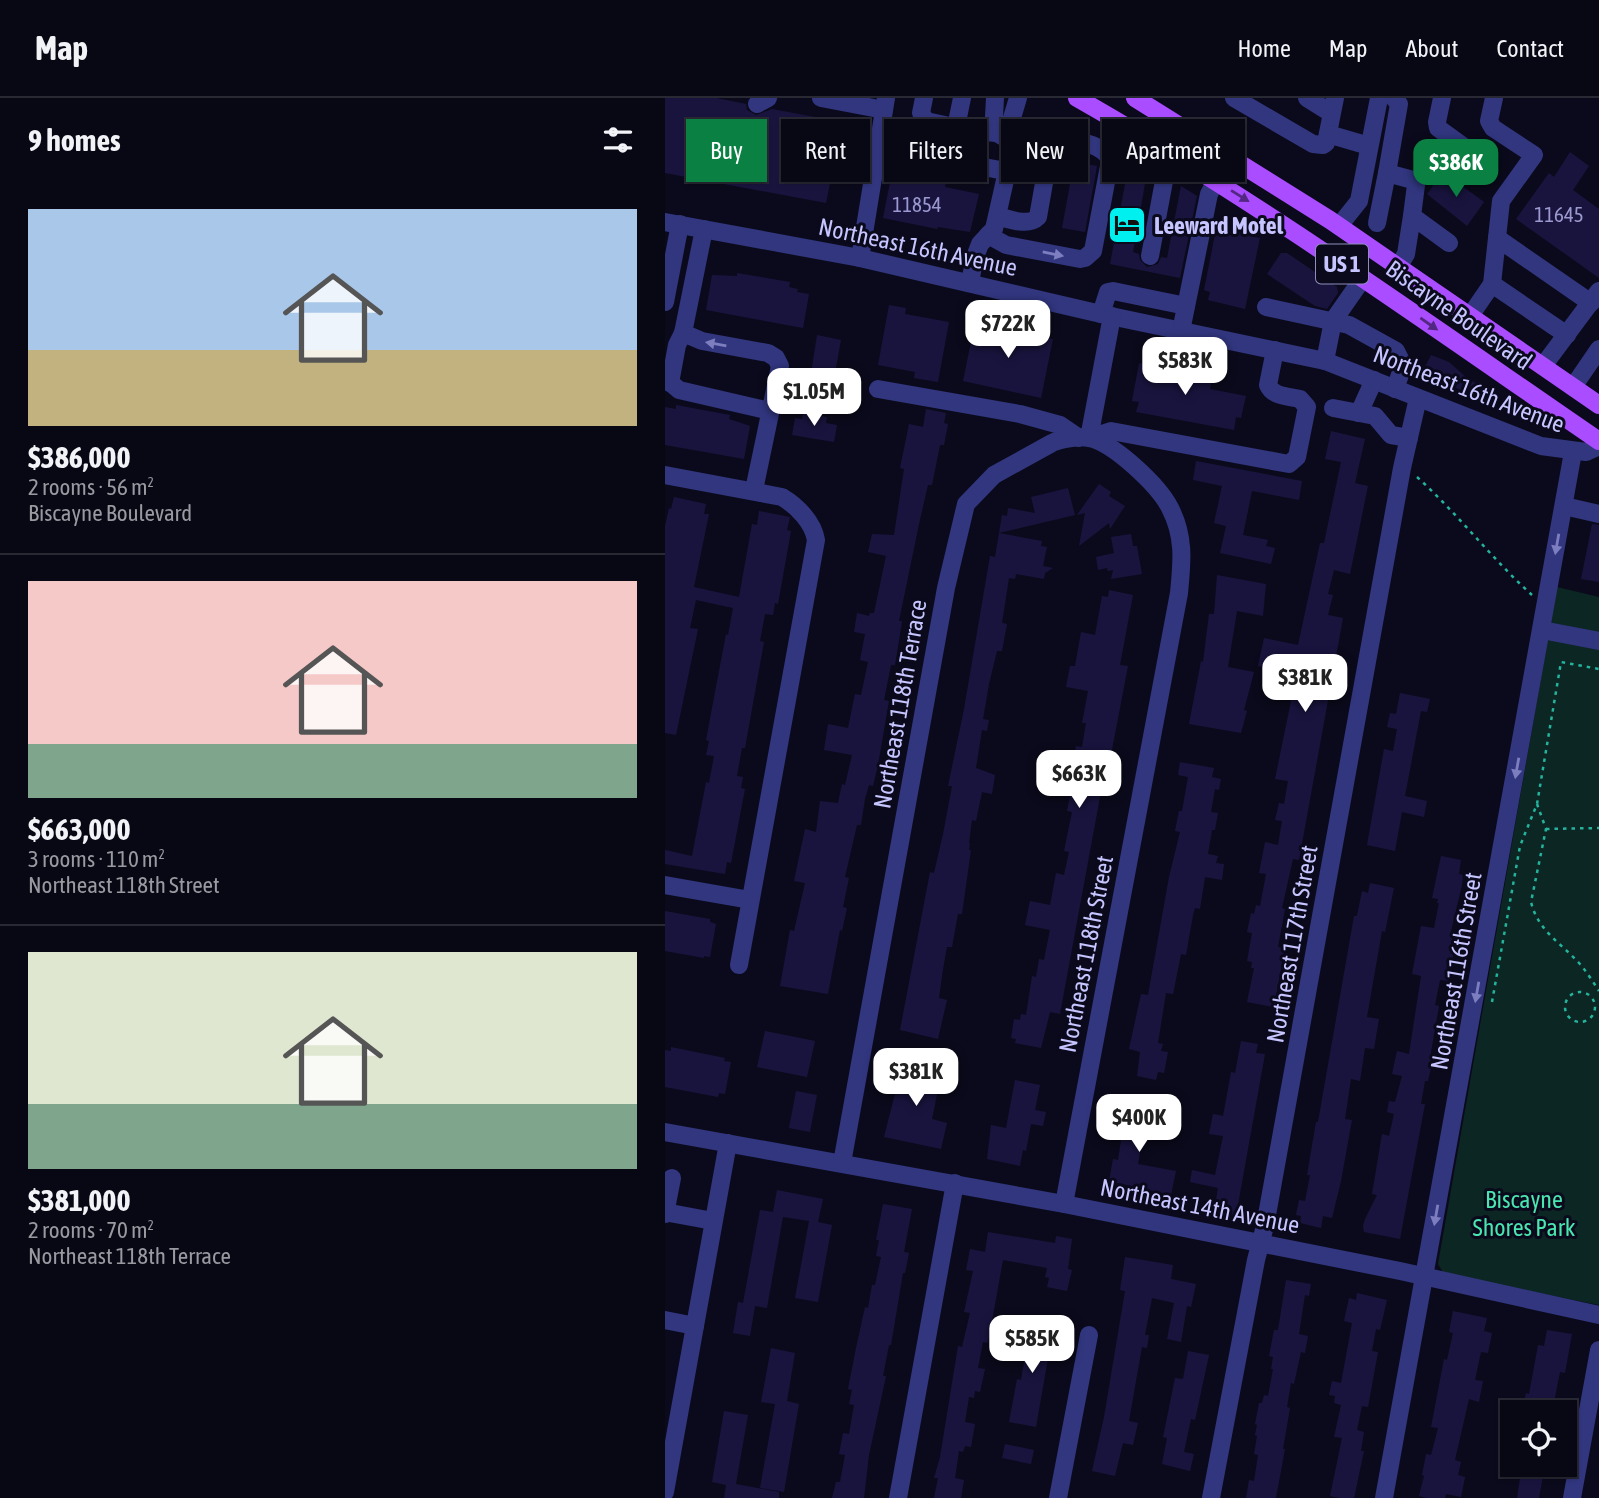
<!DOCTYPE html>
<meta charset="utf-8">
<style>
body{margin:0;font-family:"Asap Condensed",sans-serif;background:#161622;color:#f1f3f6;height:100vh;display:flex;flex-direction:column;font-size:26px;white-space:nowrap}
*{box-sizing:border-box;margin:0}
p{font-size:23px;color:#989aa0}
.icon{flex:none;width:38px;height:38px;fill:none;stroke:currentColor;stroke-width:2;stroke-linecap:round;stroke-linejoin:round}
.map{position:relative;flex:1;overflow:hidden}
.sheet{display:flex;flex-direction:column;background:#080815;width:665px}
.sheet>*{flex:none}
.guide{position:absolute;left:21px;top:21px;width:665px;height:63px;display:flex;gap:14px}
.tools{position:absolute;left:835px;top:1302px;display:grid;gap:14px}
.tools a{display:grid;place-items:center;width:77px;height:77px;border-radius:0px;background:#080815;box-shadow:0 2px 5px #0004,0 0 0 2px #292934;font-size:35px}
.price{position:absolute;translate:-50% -60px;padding:0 16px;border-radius:14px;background:#fff;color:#222;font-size:23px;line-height:46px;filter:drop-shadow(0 2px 4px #0008)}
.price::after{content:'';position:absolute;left:50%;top:42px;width:21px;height:16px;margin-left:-10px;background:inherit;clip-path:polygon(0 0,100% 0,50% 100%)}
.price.on{background:#0b8043;color:#fff}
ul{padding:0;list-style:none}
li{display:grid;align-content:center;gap:14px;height:371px;padding:0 28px}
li+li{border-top:2px solid #292934}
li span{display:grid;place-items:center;height:217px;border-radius:0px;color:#555}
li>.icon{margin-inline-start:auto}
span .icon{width:126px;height:126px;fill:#fffc;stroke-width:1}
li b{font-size:30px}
h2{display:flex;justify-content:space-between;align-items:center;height:84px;padding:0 28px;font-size:30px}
.chip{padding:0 24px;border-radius:0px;background:#080815;box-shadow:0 2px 5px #0004,0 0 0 2px #292934;font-size:24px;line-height:63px}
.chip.on{background:#0b8043;color:#fff}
header{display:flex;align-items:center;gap:42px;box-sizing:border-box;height:98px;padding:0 35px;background:#080815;border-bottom:2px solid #292934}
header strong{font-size:33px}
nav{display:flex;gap:38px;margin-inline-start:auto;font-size:24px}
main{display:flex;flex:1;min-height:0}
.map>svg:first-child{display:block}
.green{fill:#0c2623}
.building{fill:#19143e}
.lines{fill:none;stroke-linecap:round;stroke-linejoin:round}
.path{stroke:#24b49d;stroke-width:2.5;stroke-dasharray:3.5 5;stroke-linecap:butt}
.minor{stroke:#31367f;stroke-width:18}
.major{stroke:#aa4cff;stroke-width:18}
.oneway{fill:#532882}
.oneway2{fill:#7c7ebf}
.labels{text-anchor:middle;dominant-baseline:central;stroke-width:6;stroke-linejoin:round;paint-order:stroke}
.number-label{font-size:21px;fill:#9b99cf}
.shield{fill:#0b0a1c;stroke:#8e8dbb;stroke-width:2}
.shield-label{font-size:23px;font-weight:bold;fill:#c6c5ff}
.poi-label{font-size:24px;font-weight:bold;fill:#c6c5ff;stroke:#0b0a1c;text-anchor:start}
.street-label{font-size:24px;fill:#c6c5ff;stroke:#0b0a1c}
.park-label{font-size:24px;fill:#49e6b0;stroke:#0b0a1c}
</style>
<header>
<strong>Map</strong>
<nav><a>Home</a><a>Map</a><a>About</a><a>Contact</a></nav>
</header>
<main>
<section class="sheet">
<h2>9 homes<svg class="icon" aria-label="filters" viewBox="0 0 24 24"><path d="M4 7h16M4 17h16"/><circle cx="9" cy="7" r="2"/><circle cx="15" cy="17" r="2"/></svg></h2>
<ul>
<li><span style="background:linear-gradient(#a9c7e8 65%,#c2b280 0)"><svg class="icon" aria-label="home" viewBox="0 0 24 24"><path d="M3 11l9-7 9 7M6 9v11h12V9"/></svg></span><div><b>$386,000</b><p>2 rooms · 56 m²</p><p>Biscayne Boulevard</p></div></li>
<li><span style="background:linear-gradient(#f6c9c9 75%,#7fa58c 0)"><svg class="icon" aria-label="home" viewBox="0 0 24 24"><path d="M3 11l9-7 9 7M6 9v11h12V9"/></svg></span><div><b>$663,000</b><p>3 rooms · 110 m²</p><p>Northeast 118th Street</p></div></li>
<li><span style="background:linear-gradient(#dfe7d0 70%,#7fa58c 0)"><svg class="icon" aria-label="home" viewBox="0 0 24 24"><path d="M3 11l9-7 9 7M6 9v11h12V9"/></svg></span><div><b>$381,000</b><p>2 rooms · 70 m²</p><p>Northeast 118th Terrace</p></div></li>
</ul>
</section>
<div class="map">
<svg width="934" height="1400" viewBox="0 0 934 1400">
<rect width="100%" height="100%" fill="#0b0a1c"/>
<polygon class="green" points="892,489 934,499 934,1207 779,1176 773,1166"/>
<g class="building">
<polygon points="0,0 51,0 81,6 82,12 91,17 107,11 177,24 174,38 165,41 162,48 163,53 170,60 161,105 0,75"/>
<polygon points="236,27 290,41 280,89 314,96 305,134 273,129 272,131 218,120"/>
<polygon points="905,54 924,68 908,92 934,111 934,180 851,121 884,75 889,79"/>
<polygon points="409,64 432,68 420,134 397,130"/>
<polygon points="463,70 481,80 468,154 474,156 475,162 482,169 493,166 496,159 502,160 516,88 532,98 515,180 445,166"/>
<polygon points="778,74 819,104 802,128 762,96"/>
<polygon points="558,126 582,130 584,138 595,140 580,211 543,202 545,194 539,192 551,131"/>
<polygon points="616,155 622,155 672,189 673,195 662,211 650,208 602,176"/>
<polygon points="72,175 125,184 124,189 133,191 132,194 144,196 138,230 41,212 47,177 72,178"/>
<polygon points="224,207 241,210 240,216 284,224 273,284 249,280 250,274 213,267"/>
<polygon points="310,224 388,241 376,300 298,283"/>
<polygon points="152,237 176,242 168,286 145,282"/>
<polygon points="766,257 784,264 804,282 832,294 828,306 757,275"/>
<polygon points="474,265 547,278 545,291 581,298 576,320 571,319 569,332 471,314 474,304 467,303"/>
<polygon points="11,307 65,317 64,321 85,328 79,361 0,347 0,309 11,311"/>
<polygon points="261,311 281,315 279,325 283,326 279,347 275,347 267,387 263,387 254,426 234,523 237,523 233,549 230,567 226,567 219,602 224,603 213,667 208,688 204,687 200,701 196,727 192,727 180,779 184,780 178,809 182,810 177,833 175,832 163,896 115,888 125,832 129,833 140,785 129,783 140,731 151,734 155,703 173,705 177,686 180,687 187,657 159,652 163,626 183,630 190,596 196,597 203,564 195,562 200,536 189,534 192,515 204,518 205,515 209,515 221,458 203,454 207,436 229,437 239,371 235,370 244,326 258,329"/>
<polygon points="138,314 162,319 161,325 172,327 169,344 127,337 130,320 137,321"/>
<polygon points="666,333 700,341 690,385 703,388 685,476 669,472 663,496 668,497 663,517 678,520 634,762 628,761 617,810 620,811 613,849 620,850 609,909 582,904 589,870 586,870 587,864 582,863 587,835 582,834 586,815 589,816 591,807 595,808 601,776 594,775 600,744 613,747 617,723 610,722 614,705 619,706 623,683 610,681 632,574 593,568 599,540 633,547 655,445 659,445 676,364 660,361"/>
<polygon points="531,363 637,383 634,402 587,393 578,437 603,442 601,448 610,450 606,466 555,455 561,428 549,425 557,388 528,382"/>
<polygon points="434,386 446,394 444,398 460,408 445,431 444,425 414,448 420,415 412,417"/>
<polygon points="403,390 410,417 334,435 337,417 342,418 343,410 370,415 366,399"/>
<polygon points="9,399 41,406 39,416 44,416 29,489 74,499 87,426 92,427 94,413 125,419 122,432 126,433 113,506 110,505 108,517 100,516 95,543 99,544 80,650 77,650 72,678 78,679 76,690 80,691 66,765 62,764 60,776 0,766 0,752 27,758 41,684 44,685 49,658 41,657 44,643 41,642 61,536 63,537 68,510 31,502 25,530 33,531 11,637 0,635 0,428 4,410 6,411"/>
<polygon points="927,426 934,427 934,484 916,481"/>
<polygon points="334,435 377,443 376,448 382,449 378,468 388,470 380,475 379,481 351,476 350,481 344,480 337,525 342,526 337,553 332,553 324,586 318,621 324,622 322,633 317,632 311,670 330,677 327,696 317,694 311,723 307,722 304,745 305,745 304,752 306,752 297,816 293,816 287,849 282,849 278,871 274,900 282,902 273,941 235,932 265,774 269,775 278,736 287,688 283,688 299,611 325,458 330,459"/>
<polygon points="466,436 468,448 472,448 477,476 446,481 448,472 443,473 442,470 433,472 431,459 449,455 446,439"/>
<polygon points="552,477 601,486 598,518 572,513 563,569 589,574 579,612 582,613 576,635 524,626 536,563 538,564 544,516 549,516"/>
<polygon points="444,492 468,497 455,567 463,568 442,678 439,678 430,726 395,916 385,914 376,950 350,945 351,941 346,940 349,921 355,922 356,916 361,917 367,878 371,879 374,861 379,862 385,832 360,827 365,803 385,807 391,775 399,777 404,754 399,753 407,714 402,713 405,698 410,699 415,673 413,673 414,665 408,664 411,648 417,649 421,625 417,625 423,593 401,589 405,568 410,568 416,534 430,537 437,498 443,499"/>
<polygon points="735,595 765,601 762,614 756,613 740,698 762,703 759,719 737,714 730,753 702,747 719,651 728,653 732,631 722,629 725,615 731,616"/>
<polygon points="515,664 549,670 547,679 556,681 554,692 550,691 546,714 553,715 550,732 547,732 543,756 553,758 551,765 559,766 557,782 540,779 535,811 530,810 528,817 521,857 516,856 508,896 501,895 493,945 498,946 496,953 503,954 499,975 493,974 491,982 472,978 475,954 464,951 476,896 483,897 504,779 515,734 510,733 514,713 517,713 523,679 513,677"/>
<polygon points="776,758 796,762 794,776 798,777 797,787 786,833 792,834 784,883 775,882 770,907 774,908 765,960 768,961 763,983 760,983 756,1006 760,1006 735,1141 699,1134 698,1128 700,1121 712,1097 707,1096 717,1036 724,1038 729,1016 722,1014 724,1003 730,1004 737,978 727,976 732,953 744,956 756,878 747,876 756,828 769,830 774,805 772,805 773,801 767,800"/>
<polygon points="705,785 729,790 720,834 717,833 702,919 714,921 709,951 700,950 695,983 686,981 680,1021 687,1022 676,1083 667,1120 658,1118 656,1130 635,1125 636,1118 631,1117 634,1102 640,1103 645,1077 642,1077 651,1024 653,1024 689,818 692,818 697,793 703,795"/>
<polygon points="0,813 45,821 45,824 51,826 45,859 39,858 39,860 0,853"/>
<polygon points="100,933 150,943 142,979 92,969"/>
<polygon points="576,943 593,946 591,955 600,956 571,1118 549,1114 553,1090 525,1084 527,1072 550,1077 558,1038 544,1036 548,1016 558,1018 566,974 570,975"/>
<polygon points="6,949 60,960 59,963 66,964 60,996 54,995 53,999 0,989 0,952 6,953"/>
<polygon points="238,964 277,972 267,1021 282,1025 276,1051 219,1039"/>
<polygon points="350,982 375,987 370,1012 381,1014 378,1028 366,1026 361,1053 358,1052 355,1068 322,1061 326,1027 341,1030"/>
<polygon points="131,993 152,997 145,1034 124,1030"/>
<polygon points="462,1003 485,1007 483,1019 490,1020 487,1038 478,1036 473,1066 511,1073 506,1097 444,1083 448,1061 453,1062"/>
<polygon points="112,1092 158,1101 153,1124 167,1127 153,1204 130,1200 144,1123 118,1119 102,1210 90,1208 85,1238 68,1235 73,1204 78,1205 95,1112 108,1114"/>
<polygon points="218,1106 247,1111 239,1154 244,1155 240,1175 238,1175 226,1247 224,1247 218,1278 221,1278 204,1357 199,1400 167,1400 171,1384 175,1384 180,1357 174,1356 178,1335 184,1336 189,1307 184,1306 187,1292 183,1291 191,1250 200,1209 203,1210 207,1187 210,1187 216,1159 211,1158 214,1142 211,1142"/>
<polygon points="323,1134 390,1145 391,1138 407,1141 403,1171 407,1172 402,1193 382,1189 384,1180 380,1179 382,1170 338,1162 323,1245 318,1244 313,1270 320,1271 315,1294 310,1293 309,1300 304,1299 300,1324 310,1326 306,1349 300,1348 298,1354 294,1353 290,1380 299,1382 296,1400 269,1400 273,1380 269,1380 275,1359 293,1248 297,1249 305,1215 299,1214 308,1173 301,1172 305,1151 320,1154"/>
<polygon points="460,1159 508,1167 506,1181 531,1186 526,1209 522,1208 516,1244 502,1241 509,1205 487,1200 480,1237 484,1237 482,1250 477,1249 464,1323 473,1325 468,1347 458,1345 450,1378 427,1373 439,1319 460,1193 455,1192"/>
<polygon points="621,1182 646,1186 644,1198 640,1197 634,1236 643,1238 640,1255 636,1254 629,1286 626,1285 622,1309 625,1310 618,1351 620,1351 611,1400 581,1400 584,1382 589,1383 593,1357 589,1356 592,1338 590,1337 592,1327 590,1326 594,1305 597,1305 599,1297 603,1298 608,1271 606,1271 608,1259 604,1258 609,1232 613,1232"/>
<polygon points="692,1195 722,1202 715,1232 711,1231 707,1253 713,1254 703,1309 697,1308 692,1332 699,1334 696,1353 699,1353 689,1400 675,1400 665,1398 677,1340 669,1339 676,1307 669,1305 670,1298 664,1297 667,1283 676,1285 687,1225 679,1223 684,1200 691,1202"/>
<polygon points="788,1213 822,1220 819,1233 827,1235 823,1255 816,1254 810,1282 818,1283 814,1304 804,1301 790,1362 796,1364 793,1377 800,1379 796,1399 781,1396 780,1400 762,1400 754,1398 759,1378 757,1377 761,1356 766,1357 773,1330 766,1329 779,1261 782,1262 788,1235 784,1234"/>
<polygon points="366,1222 389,1226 371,1329 344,1324 352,1281 356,1282"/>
<polygon points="882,1232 907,1236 900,1275 895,1274 887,1314 857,1313 861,1295 864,1296 873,1247 879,1248"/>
<polygon points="106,1250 130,1255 122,1303 134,1306 119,1394 95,1390 110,1306 96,1304"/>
<polygon points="523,1253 544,1257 530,1322 526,1321 519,1354 529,1356 525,1373 497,1366 502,1340 498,1339 510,1280 518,1281"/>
<polygon points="59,1313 83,1317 71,1386 114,1394 114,1400 59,1400 61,1387 47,1384"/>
<polygon points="340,1346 369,1352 366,1366 337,1360"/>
<polygon points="857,1367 880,1367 874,1400 852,1400"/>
</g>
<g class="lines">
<g class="path">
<path d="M752,379C793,416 826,460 867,497"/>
<path d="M872,706L881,731L866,804C873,833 896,845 914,865C922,874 928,884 934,893"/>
<polyline points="881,731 934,730"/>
<circle cx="915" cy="909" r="15"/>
<polyline points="827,904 855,748 872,706 896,564 934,571"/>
</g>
<g class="minor">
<polyline points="156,0 219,12"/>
<polyline points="259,0 256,15 261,23 308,33"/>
<polyline points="330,0 329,19 332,35"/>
<polyline points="569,0 648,46 658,47 661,45 670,0"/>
<polyline points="642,0 666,15"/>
<polyline points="777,0 772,24 773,30 806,54"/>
<polyline points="829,0 824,23 828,30 869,57 836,103 832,140"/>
<polyline points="92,6 103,0"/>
<polyline points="291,29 297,0"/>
<polyline points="663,36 704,48"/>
<polyline points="341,40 353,0"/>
<polyline points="173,49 211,56"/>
<path d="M341,73C305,66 301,71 308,33L332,35L347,44"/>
<polyline points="722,75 734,6 729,0"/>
<polyline points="0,124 195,160 436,216 660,263 876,348 921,354 934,348"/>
<polyline points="712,125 722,75 748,82 751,87 747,118"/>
<polyline points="674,128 694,103 714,0"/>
<polyline points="39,131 18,235 37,243 103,255 111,260 115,268 89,392"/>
<path d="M323,137L341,147L415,161L420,160L428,153L445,63C441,45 398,37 384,45"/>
<polyline points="485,158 499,83 513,60"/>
<polyline points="195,160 221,0"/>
<polyline points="733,169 741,156 747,118 784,145"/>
<path d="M305,184L310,159L315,146L329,131L350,38C360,35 376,38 384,45L385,51L373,119C363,129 344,121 332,118"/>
<polyline points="827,186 902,237"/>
<polyline points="0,204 15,126"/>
<polyline points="601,209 684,227 731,253 737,265 737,271 730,291"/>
<polyline points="436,216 443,194 448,193 521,208"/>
<path d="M447,218L424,340L446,333L624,366L632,359L642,309L635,301C624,298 608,299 603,287L610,252"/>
<polyline points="805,218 827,186 832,140 926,205"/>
<polyline points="516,233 544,96 551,83"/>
<polyline points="660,263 668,223 698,180"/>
<polyline points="878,268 934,193"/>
<polyline points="0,280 14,292 105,313"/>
<polyline points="5,285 12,247 18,235"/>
<polyline points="908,289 934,251"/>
<polyline points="213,291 355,316 395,327 414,340"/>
<polyline points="668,310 710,318 726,337 744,340"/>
<polyline points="694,315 709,282"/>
<path d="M0,377L117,399C132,408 148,424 151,442L74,867"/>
<polyline points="899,408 934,416"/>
<polyline points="877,532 934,543"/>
<polyline points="0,787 85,802"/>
<polyline points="0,1034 399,1106 735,1173 934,1217"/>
<path d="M177,1065L281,490L301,406L329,377L387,345C395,341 414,338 424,340C449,345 494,388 505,410C520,439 517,464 514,495L399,1106"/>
<polyline points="0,1114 48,1123"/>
<polyline points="0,1116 7,1080"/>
<polyline points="0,1222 30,1228"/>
<polyline points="0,1394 63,1045"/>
<polyline points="233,1400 290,1085"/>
<polyline points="393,1400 424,1237"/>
<polyline points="546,1400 591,1162 600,1128 737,370 753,300"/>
<polyline points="719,1400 908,354"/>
<polyline points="907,1400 934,1252"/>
</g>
<g class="major">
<path d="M412,0C593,103 762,225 934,343"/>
<polyline points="470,0 665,122 934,307"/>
</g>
</g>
<defs><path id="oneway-solid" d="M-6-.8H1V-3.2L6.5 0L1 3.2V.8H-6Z" transform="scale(1.75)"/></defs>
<g class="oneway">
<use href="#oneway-solid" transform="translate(575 98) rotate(32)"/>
<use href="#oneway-solid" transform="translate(764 226) rotate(35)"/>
</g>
<g class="oneway2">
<use href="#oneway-solid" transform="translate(388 156) rotate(11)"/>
<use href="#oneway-solid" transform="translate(51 246) rotate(-170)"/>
<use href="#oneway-solid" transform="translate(892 446) rotate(100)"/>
<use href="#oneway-solid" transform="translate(852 670) rotate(100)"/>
<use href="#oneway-solid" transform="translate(812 894) rotate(100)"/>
<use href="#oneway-solid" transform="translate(771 1117) rotate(100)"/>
</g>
<defs>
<g id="hotel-square" transform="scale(2.0125)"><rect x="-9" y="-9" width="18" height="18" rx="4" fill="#00f0f0" stroke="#0b0a1c"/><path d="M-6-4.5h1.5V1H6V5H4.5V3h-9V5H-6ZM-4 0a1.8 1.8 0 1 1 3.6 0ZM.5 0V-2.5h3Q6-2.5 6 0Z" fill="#111"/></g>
</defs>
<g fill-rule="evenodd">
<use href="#hotel-square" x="462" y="127"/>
</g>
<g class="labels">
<g class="number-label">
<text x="252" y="106">11854</text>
<text x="894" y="116">11645</text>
</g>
<rect class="shield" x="651" y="146.5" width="52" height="39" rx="5"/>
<g class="shield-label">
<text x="677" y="166">US 1</text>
</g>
<g class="poi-label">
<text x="489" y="127">Leeward Motel</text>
</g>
<g class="street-label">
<text transform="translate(253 149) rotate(12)">Northeast 16th Avenue</text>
<text transform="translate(794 217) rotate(35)">Biscayne Boulevard</text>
<text transform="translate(804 291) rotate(21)">Northeast 16th Avenue</text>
<text transform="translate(235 606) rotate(-80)">Northeast 118th Terrace</text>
<text transform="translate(627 846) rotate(-80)">Northeast 117th Street</text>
<text transform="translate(421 856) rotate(-79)">Northeast 118th Street</text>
<text transform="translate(791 873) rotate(-80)">Northeast 116th Street</text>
<text transform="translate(535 1108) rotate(11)">Northeast 14th Avenue</text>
</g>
<g class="park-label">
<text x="859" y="1101">Biscayne<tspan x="859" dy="28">Shores Park</tspan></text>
</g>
</g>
</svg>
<div class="tools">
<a><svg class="icon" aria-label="locate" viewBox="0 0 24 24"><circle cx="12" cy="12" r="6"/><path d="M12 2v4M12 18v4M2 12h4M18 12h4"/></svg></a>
</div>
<b class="price on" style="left:791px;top:101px">$386K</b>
<b class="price" style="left:343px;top:262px">$722K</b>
<b class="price" style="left:520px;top:299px">$583K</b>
<b class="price" style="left:149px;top:330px">$1.05M</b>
<b class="price" style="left:640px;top:616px">$381K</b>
<b class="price" style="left:414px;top:712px">$663K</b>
<b class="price" style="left:251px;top:1010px">$381K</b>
<b class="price" style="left:474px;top:1056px">$400K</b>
<b class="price" style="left:367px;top:1277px">$585K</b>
<div class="guide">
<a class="chip on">Buy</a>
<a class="chip">Rent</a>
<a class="chip">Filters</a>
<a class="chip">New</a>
<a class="chip">Apartment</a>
</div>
</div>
</main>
